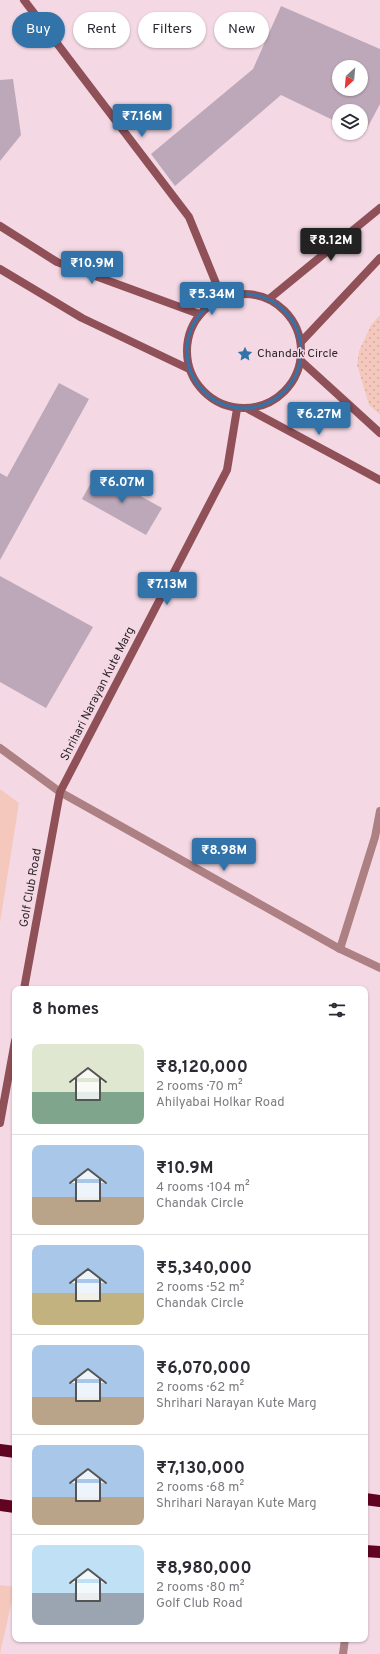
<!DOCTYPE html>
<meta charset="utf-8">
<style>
body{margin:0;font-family:Overpass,sans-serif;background:#f7f7f7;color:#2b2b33;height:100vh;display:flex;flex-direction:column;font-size:15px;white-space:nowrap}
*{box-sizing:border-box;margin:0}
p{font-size:13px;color:#7c7c81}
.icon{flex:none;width:22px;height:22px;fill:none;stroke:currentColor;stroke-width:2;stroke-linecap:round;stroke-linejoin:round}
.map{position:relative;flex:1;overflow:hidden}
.details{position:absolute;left:12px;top:986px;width:356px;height:656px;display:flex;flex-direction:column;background:#fff;border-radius:8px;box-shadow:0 1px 3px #0004}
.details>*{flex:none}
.guide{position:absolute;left:12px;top:12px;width:356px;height:36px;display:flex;gap:8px}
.needle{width:26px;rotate:206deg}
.fabs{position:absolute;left:332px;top:60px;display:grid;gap:8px}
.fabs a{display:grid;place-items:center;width:36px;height:36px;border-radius:50%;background:#fff;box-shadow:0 1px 3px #0004;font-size:20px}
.price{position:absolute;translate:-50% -34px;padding:0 9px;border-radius:4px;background:#3274aa;color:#fff;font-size:13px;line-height:26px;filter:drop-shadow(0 1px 2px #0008)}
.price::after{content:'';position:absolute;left:50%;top:24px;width:12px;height:9px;margin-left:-6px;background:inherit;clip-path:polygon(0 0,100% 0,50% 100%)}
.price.active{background:#222;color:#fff}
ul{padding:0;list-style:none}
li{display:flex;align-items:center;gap:12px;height:100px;padding:0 20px}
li+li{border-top:1px solid #e1e1e2}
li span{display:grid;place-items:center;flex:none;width:112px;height:80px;border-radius:8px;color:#555}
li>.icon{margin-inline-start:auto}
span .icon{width:48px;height:48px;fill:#fffc;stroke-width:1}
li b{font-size:17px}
h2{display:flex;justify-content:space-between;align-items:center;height:48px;padding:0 20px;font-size:17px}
.tag{padding:0 14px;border-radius:18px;background:#fff;box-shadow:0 1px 3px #0004;font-size:14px;line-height:36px}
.tag.active{background:#3274aa;color:#fff}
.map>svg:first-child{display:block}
.grass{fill:url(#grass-dots)}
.pitch{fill:#f5c8be}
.building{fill:#bda8ba;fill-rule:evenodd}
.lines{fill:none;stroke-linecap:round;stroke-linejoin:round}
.street{stroke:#ad8084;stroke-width:8}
.secondary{stroke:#8f5058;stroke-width:8}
.highway{stroke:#620321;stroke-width:12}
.marked{fill:none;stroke:#3274aa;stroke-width:3;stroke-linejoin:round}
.labels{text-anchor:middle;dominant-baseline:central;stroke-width:3;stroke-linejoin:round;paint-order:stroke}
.poi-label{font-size:12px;fill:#32282c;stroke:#f4d9e4;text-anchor:start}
.street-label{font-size:12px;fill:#32282c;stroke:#f4d9e4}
</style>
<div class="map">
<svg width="380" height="1654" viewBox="0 0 380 1654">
<defs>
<pattern id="grass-dots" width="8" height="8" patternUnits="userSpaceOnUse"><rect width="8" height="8" fill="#f5c8be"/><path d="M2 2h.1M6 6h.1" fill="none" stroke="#d2aca3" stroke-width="1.8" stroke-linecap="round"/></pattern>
</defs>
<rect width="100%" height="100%" fill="#f4d9e4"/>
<polygon class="grass" points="380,315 380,415 369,405 357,365 359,351 371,325"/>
<g class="pitch">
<polygon points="0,789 19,803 0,923"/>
<polygon points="0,1585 15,1587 0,1654"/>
</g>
<g class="building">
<path d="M281,6L380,49V104L364,134L361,133V111H339V123L281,95L175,186L151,154L253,69ZM339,67H361V89H339Z"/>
<polygon points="13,79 21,135 0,161 0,80"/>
<polygon points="59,383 89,399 0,560 0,473 7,477"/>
<polygon points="97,472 162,508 146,535 82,499"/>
<polygon points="0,576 93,627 46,708 0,682"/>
</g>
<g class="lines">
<g class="street">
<polyline points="0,748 60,792 340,949 380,968"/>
<polyline points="340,949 375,837 380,811"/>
<polyline points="343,1654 345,1639"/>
</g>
<g class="secondary">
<polyline points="24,0 189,217 222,298"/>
<polyline points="0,226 57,262 199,314"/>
<polyline points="0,269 82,318 189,369"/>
<circle cx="244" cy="351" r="57"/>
<polyline points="269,299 380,208"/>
<polyline points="301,342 380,258"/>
<polyline points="301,361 380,433"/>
<polyline points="248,409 380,480"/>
<polyline points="24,989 60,792 227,470 237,409"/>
<polyline points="0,1123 15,1041"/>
</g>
<g class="highway">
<polyline points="0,1450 15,1452"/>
<polyline points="365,1499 380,1501"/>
<polyline points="0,1505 15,1507"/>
<polyline points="365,1551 380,1552"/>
</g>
</g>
<path class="marked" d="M187 351a57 57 0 1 1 114 0a57 57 0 1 1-114 0Z"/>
<defs>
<g id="sight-bare" transform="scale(1.2)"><path d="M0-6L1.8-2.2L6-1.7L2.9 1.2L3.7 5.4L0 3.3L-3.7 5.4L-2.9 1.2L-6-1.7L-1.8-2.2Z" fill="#3274aa" stroke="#f4d9e4" stroke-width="2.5" paint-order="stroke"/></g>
</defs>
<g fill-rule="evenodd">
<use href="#sight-bare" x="245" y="354"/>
</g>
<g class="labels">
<g class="poi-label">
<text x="257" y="354">Chandak Circle</text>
</g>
<g class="street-label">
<text transform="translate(98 694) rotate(-63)">Shrihari Narayan Kute Marg</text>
<text transform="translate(31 888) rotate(-80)">Golf Club Road</text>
</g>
</g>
</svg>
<div class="fabs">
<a><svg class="needle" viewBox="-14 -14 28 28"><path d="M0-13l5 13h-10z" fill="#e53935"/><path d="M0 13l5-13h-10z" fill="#7c7c81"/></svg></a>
<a><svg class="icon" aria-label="layers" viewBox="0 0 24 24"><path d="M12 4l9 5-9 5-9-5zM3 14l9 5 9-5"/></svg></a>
</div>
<b class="price" style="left:142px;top:138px">₹7.16M</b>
<b class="price active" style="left:331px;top:262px">₹8.12M</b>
<b class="price" style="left:92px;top:285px">₹10.9M</b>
<b class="price" style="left:212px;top:316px">₹5.34M</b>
<b class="price" style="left:319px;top:436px">₹6.27M</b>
<b class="price" style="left:122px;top:504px">₹6.07M</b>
<b class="price" style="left:167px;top:606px">₹7.13M</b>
<b class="price" style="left:224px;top:872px">₹8.98M</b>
<div class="guide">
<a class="tag active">Buy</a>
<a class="tag">Rent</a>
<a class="tag">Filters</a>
<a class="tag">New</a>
</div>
<section class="details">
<h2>8 homes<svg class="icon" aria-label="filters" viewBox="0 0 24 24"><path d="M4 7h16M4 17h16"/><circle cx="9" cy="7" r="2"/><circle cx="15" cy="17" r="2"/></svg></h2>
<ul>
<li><span style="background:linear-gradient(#dfe7d0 60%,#7fa58c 0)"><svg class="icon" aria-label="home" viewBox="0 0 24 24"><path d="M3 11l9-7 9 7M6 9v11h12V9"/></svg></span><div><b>₹8,120,000</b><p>2 rooms · 70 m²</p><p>Ahilyabai Holkar Road</p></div></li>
<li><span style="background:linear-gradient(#a9c7e8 65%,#b9a48a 0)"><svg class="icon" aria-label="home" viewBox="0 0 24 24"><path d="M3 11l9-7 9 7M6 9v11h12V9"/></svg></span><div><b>₹10.9M</b><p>4 rooms · 104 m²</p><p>Chandak Circle</p></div></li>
<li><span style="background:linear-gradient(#a9c7e8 60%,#c2b280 0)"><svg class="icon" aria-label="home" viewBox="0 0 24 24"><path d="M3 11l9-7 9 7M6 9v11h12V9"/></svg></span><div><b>₹5,340,000</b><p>2 rooms · 52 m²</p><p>Chandak Circle</p></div></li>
<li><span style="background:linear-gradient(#a9c7e8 65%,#b9a48a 0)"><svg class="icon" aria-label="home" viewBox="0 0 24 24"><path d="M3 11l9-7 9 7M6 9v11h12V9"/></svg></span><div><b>₹6,070,000</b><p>2 rooms · 62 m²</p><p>Shrihari Narayan Kute Marg</p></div></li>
<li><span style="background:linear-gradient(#a9c7e8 65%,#b9a48a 0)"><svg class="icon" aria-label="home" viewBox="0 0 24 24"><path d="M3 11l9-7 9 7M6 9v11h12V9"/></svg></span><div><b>₹7,130,000</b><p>2 rooms · 68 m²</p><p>Shrihari Narayan Kute Marg</p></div></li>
<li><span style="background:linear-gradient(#bfe0f5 60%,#9aa5b1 0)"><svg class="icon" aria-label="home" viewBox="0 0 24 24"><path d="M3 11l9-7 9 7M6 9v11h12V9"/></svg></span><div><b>₹8,980,000</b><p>2 rooms · 80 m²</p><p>Golf Club Road</p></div></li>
</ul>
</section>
</div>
